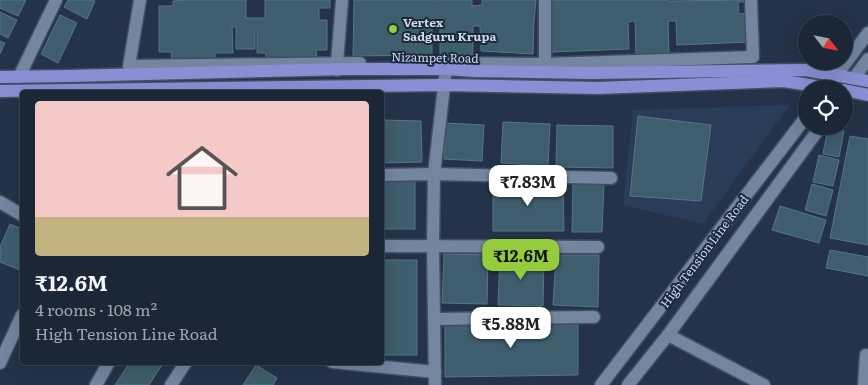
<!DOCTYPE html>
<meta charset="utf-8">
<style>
body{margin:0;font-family:Literata,serif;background:#283242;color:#f1f3f6;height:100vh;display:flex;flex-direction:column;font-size:19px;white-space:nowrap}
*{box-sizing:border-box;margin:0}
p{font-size:16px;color:#a0a5ad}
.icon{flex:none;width:28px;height:28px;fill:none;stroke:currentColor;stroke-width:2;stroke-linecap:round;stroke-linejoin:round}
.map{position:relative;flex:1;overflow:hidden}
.details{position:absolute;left:20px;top:90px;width:364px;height:275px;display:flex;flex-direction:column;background:#1b2637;border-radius:5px;box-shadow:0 5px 20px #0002,0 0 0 1px #394352}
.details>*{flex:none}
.needle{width:32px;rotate:122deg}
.fabs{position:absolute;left:798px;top:15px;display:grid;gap:10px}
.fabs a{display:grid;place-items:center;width:55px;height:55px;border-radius:50%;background:#1b2637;box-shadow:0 5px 20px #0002,0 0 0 1px #394352;font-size:25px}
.price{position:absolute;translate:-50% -42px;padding:0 11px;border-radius:10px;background:#fff;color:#222;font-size:16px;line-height:32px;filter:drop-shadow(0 1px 2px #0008)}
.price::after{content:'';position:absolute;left:50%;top:30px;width:15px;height:11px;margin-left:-8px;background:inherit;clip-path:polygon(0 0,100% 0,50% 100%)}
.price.current{background:#95cc3b;color:#111}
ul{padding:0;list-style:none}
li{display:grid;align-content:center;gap:10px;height:265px;padding:0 15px}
li span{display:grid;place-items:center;height:155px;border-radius:5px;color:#555}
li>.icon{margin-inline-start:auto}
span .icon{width:90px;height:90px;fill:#fffc;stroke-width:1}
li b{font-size:21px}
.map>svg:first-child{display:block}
.built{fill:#293c58}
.building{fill:#3e5d6d;stroke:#557586}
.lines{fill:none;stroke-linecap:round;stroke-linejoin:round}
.minor-casing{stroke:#424f62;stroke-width:15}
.secondary-casing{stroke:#424f62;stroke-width:15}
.primary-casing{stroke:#424f62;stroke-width:15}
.minor{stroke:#73859f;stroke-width:12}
.secondary{stroke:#73859f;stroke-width:12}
.primary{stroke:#8a8fd5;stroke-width:12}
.poi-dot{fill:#95cc3b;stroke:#1a293f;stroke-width:2}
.labels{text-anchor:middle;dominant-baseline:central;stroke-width:4;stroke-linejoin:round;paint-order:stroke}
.poi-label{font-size:12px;font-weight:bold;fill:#ced8e6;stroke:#1a293f;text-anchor:start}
.street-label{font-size:12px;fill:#ced8e6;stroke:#1a293f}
</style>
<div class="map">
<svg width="868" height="385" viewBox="0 0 868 385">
<rect width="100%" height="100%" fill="#243349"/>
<polygon class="built" points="790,105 703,224 623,205 633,110"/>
<g class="building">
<polygon points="0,0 26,0 18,16 0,8"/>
<polygon points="68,0 93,0 95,1 87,19 64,7"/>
<polygon points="184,0 246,0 246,18 265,18 265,0 330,0 330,8 319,8 319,20 327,20 327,50 316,50 317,60 266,60 266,53 257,53 257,29 255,29 255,49 236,49 236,27 232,27 233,53 215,53 215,62 171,62 172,52 159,52 159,6 173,6 173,1"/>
<polygon points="354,0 433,0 433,1 436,1 436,0 472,0 472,6 482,5 482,0 536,0 534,21 533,54 481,51 480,26 473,26 473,59 440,59 440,27 432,27 432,55 353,56"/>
<polygon points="549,0 668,0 668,1 746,0 746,2 738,2 739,14 749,13 750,42 677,45 676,21 668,21 669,53 636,54 635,21 628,22 629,49 551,52"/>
<polygon points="0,12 17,20 8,38 0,34"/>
<polygon points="60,15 77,23 58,63 41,54"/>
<polygon points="0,41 5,43 0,54"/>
<polygon points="638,116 711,125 701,201 630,196"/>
<polygon points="381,120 421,121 422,162 381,163"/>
<polygon points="503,122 550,124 548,166 501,163"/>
<polygon points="446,123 484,125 482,161 444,159"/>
<polygon points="557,125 613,126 613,168 556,167"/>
<polygon points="828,128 844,131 839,157 823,154"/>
<polygon points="850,136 868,139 868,245 830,238"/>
<polygon points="819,155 839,160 833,186 813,182"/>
<rect x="381" y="178" width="34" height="51"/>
<polygon points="493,182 563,182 564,231 493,231"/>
<polygon points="573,183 604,184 602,232 572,232"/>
<polygon points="812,184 833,190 826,216 805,210"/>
<polygon points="780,206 826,220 819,243 772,230"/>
<polygon points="10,224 22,229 22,264 20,270 0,262 0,247"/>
<polygon points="830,250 868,257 868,276 826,268"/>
<polygon points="444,254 488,255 487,304 442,303"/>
<polygon points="500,255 544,256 543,306 498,305"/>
<polygon points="556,255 599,255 598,307 553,305"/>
<rect x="381" y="260" width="36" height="95"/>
<polygon points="578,321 578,375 445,377 445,322"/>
<polygon points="130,362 164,362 149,385 115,385"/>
<polygon points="256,365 277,378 273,385 243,385"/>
</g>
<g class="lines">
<g class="minor-casing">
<g id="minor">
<polyline points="140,0 129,66 360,63"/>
<polyline points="545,0 545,70"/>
<polyline points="438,63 545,64 753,57 751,0"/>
<polyline points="337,70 337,63 342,0"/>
<polyline points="19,77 56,0"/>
<polyline points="381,175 434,174 611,178"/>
<polyline points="0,202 22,215"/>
<polyline points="381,246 598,247"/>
<polyline points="434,319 594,317"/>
<polyline points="668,335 764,385"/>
<polyline points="332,362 435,372"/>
<polyline points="0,363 22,315"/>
<polyline points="96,385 109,362"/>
<polyline points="171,385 186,362"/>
<polyline points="435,385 433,246 434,174 446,69"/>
<polyline points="864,385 866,355 868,356"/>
</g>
</g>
<g class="secondary-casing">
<g id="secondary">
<polyline points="836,76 868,33"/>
<polyline points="854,78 868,59"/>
<polyline points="601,385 806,117"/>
<polyline points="628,385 668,335 821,126"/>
</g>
</g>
<g class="primary-casing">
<g id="primary">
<polyline points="0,77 69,76 348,69 446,69 475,71 590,73 806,70 868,81"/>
<polyline points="844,90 868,95"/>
<polyline points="0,91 444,85 597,88 784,81 834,89"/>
</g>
</g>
<use href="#minor" class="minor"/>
<use href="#secondary" class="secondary"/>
<use href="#primary" class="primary"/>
</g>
<circle class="poi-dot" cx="393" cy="29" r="5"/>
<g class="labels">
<g class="poi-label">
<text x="403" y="22">Vertex<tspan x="403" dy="14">Sadguru Krupa</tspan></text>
</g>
<g class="street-label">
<text transform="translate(435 57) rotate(1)">Nizampet Road</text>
<text transform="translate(704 251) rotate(-53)">High Tension Line Road</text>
</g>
</g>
</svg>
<div class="fabs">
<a><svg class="needle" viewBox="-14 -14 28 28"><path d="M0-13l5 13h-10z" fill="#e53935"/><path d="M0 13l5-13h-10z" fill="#a0a5ad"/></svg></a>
<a><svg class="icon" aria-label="locate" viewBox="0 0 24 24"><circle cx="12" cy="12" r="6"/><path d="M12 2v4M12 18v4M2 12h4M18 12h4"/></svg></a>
</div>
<b class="price" style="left:528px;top:207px">₹7.83M</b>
<b class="price current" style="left:521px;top:281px">₹12.6M</b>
<b class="price" style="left:511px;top:349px">₹5.88M</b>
<section class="details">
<ul>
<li><span style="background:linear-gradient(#f6c9c9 75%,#c2b280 0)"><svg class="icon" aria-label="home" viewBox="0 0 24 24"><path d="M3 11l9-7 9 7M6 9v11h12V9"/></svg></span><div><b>₹12.6M</b><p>4 rooms · 108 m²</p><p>High Tension Line Road</p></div></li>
</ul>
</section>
</div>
